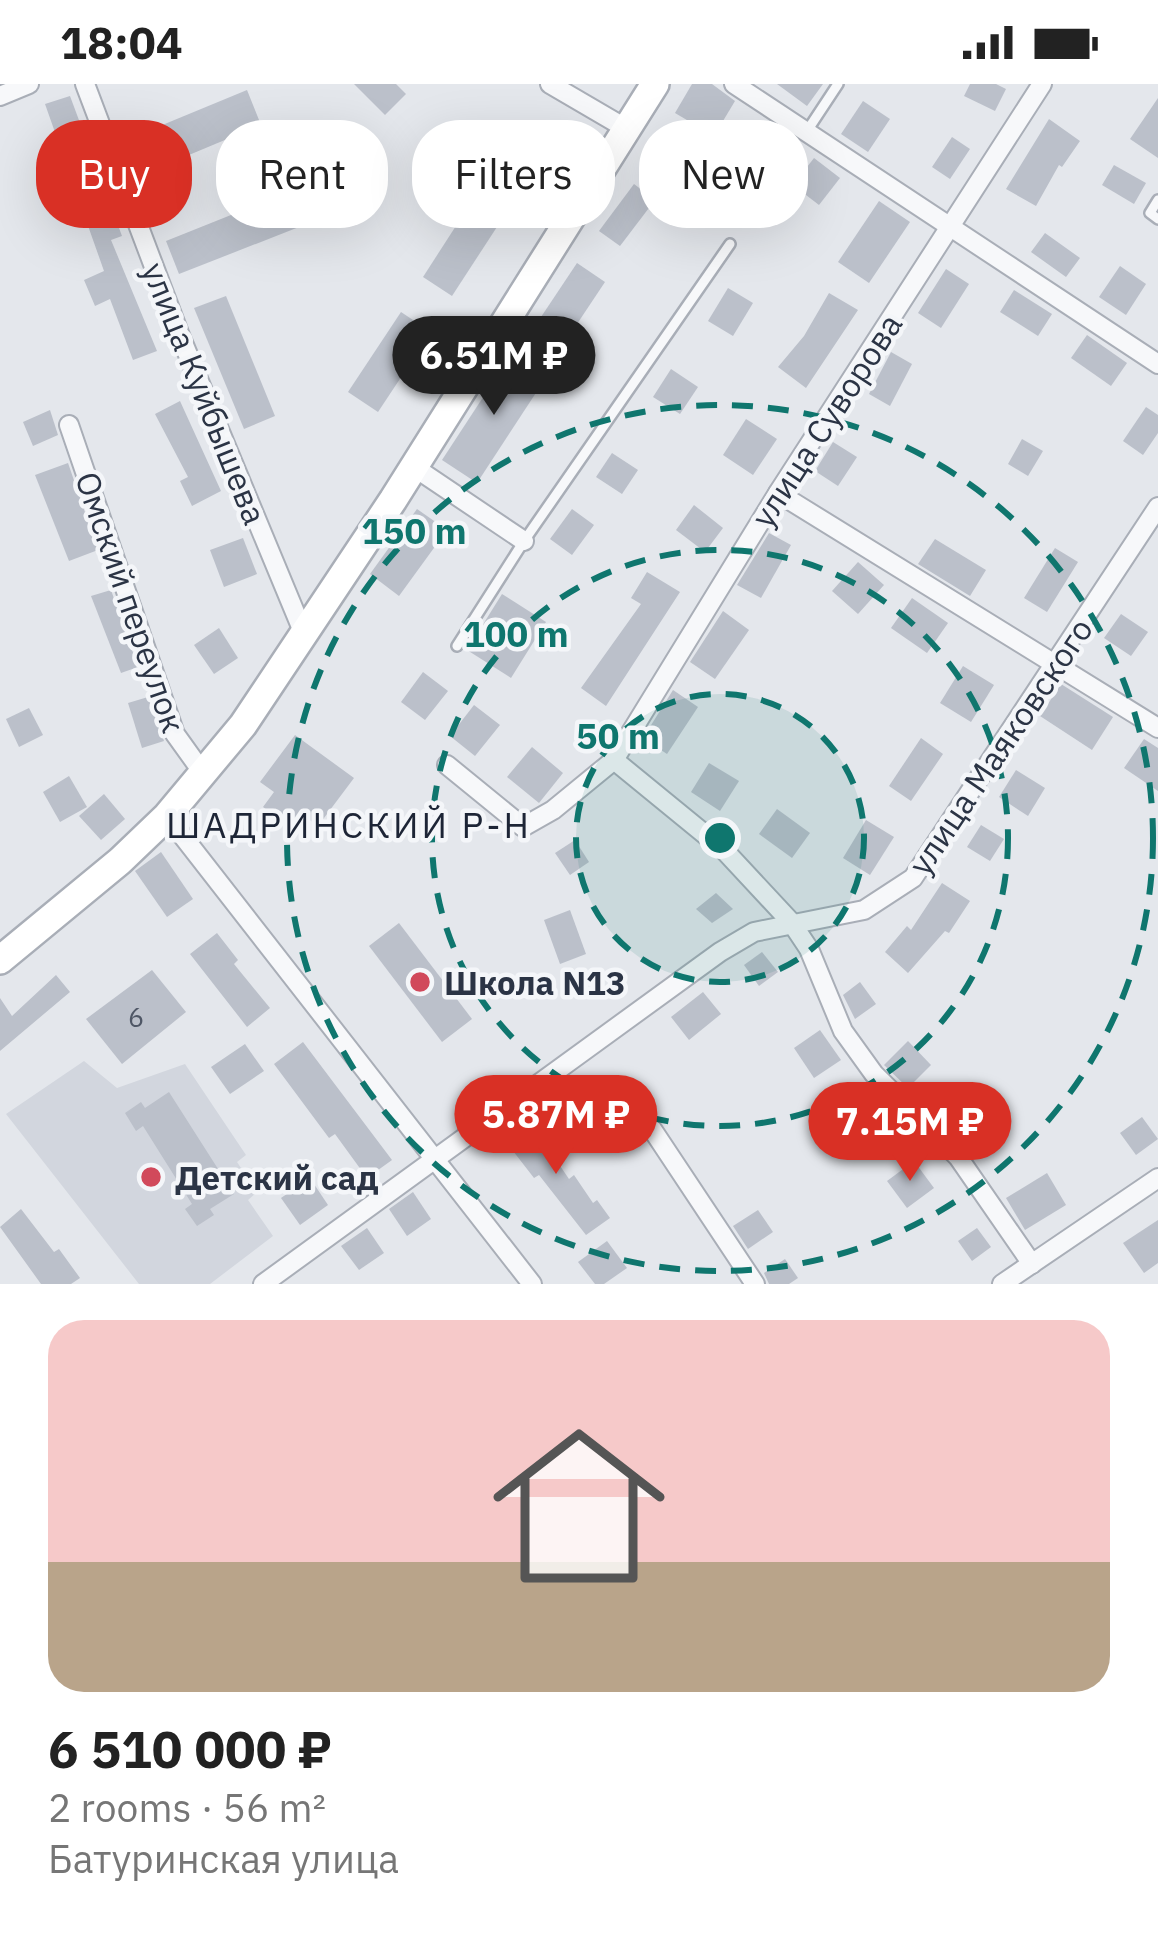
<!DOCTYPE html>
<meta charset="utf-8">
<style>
body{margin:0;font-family:"IBM Plex Sans",sans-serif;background:#f6f6f6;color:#222;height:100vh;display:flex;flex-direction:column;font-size:45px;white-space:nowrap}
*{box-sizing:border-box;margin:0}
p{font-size:39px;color:#767676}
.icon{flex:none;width:66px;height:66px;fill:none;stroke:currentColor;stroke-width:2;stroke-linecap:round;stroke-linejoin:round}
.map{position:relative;height:1200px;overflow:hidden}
.panel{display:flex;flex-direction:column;background:#fff;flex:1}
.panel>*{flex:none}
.top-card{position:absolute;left:36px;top:36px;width:1086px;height:108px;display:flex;gap:24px}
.price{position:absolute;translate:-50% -102px;padding:0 27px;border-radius:42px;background:#d93025;color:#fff;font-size:39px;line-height:78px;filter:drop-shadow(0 3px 6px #0008)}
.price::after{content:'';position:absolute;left:50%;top:72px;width:36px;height:27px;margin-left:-18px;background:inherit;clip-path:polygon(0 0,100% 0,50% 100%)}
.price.active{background:#222;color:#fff}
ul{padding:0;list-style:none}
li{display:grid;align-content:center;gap:24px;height:636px;padding:0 48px}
li span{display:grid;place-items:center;height:372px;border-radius:36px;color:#555}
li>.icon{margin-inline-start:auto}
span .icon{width:216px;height:216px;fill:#fffc;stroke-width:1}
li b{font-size:51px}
.tag{padding:0 42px;border-radius:48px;background:#fff;box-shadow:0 12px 48px #0002;font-size:42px;line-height:108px}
.tag.active{background:#d93025;color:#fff}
.status{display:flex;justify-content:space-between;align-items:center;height:84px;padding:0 60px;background:#fff;direction:ltr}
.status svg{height:33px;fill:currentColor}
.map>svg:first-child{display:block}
.built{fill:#d2d6de}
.building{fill:#bbc0ca}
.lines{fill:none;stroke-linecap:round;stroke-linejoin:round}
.lane-casing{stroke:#a9aeb7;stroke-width:14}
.street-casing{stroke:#a9aeb7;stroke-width:22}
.secondary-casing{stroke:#a9aeb7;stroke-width:32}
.lane{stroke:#f7f8fa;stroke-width:9}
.street{stroke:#f7f8fa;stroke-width:18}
.secondary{stroke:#fff;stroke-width:27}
.ring{fill:none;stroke:#0f766e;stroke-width:6;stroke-dasharray:21 15}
.poi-dot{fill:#d1495b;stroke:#f4f6f9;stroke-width:4.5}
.labels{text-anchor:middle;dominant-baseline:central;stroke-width:9;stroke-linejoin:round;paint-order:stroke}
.number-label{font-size:27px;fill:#4f5766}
.street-label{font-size:33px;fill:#2b3445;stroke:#f4f6f9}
.poi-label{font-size:33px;font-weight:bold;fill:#2b3445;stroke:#f4f6f9;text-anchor:start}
.neighbourhood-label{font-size:36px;letter-spacing:3px;fill:#1d2536;stroke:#f4f6f9}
.centre{fill:#0f766e;stroke:#f4f6f9;stroke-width:6}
.ring-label{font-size:36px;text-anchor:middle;font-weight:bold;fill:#0f766e;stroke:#f4f6f9;stroke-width:9;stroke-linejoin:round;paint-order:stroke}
</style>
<div class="status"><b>18:04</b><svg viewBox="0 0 49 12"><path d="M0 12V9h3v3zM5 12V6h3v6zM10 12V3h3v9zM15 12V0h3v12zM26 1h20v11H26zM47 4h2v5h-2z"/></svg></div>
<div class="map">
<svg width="1158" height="1200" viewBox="0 0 1158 1200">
<rect width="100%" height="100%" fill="#e4e7ec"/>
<polygon class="built" points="84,977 117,1004 185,980 246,1071 237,1078 257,1108 248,1116 273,1152 210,1200 139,1200 6,1030"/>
<g class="building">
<polygon points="354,0 396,0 406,10 385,31"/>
<polygon points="692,0 712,0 735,17 714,52 675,29"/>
<polygon points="777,0 823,0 807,22"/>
<polygon points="970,0 996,0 1006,5 995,27 964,12"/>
<polygon points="247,6 261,41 141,91 126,56"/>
<polygon points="70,12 122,152 111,156 157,267 133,276 110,215 95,222 84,196 104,187 45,20"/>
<polygon points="1158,14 1158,74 1130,55"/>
<polygon points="863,17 890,35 868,68 841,50"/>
<polygon points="1049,35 1080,57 1062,83 1059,81 1036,122 1006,105"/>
<polygon points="952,53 970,65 950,95 932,83"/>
<polygon points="814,74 840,94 819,121 793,101"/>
<polygon points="1114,81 1146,99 1134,120 1102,101"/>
<polygon points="492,86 521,106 452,212 423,193"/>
<polygon points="634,100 655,116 620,162 599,147"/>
<polygon points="286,109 299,143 179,190 166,157"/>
<polygon points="879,117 910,138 869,199 838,178"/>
<polygon points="1045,149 1080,174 1066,193 1031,168"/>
<polygon points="577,179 605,198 567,255 539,236"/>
<polygon points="1120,182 1146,200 1126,231 1099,213"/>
<polygon points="946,185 969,200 941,244 918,229"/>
<polygon points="728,204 753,219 733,252 708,237"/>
<polygon points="1014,206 1052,230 1038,252 1000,228"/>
<polygon points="829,209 858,226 806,304 778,283 804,252"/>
<polygon points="226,212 275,332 244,345 194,224"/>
<polygon points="401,228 431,248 378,328 348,308"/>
<polygon points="1087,251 1127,279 1111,302 1071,274"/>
<polygon points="891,268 912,280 890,322 869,310"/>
<polygon points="512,269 547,292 477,399 442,376"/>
<polygon points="671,285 698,303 680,330 653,313"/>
<polygon points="180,317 221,407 192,422 180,397 188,393 155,330"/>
<polygon points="1146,323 1158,331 1158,349 1143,371 1123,357"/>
<polygon points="50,326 58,351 33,362 23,338"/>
<polygon points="746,335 777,355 753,391 723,371"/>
<polygon points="1022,355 1043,367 1028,392 1008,380"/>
<polygon points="833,358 857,373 838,402 815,387"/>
<polygon points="612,369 638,386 622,410 596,393"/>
<polygon points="68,379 98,466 69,477 35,391"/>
<polygon points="694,421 723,444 705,468 676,446"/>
<polygon points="417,425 447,446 399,512 370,490"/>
<polygon points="572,425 594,441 572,471 550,455"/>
<polygon points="769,449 791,461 761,514 737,501"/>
<polygon points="243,454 257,490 224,503 210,466"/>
<polygon points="935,455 986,486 970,512 918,480"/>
<polygon points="1055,464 1078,478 1047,528 1024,514"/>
<polygon points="858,478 884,501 858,530 832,507"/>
<polygon points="647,488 680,508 606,622 581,604 641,520 631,514"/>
<polygon points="111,506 138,583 121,589 91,512"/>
<polygon points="502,510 546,538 511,594 467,566"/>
<polygon points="912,514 948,539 927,569 891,544"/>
<polygon points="723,527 749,546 715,595 690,578"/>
<polygon points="1121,530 1148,548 1131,572 1104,554"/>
<polygon points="219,544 238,574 214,590 194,561"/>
<polygon points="963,582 994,601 971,638 940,619"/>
<polygon points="423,588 448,607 425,636 401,618"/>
<polygon points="1061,600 1113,633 1092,666 1040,632"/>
<polygon points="673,606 698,623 667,670 643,654"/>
<polygon points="148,613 164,657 142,664 128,619"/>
<polygon points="474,621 500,641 475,672 450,652"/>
<polygon points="29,624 43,651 19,663 6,635"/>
<polygon points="295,651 354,694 318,742 304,732 294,746 263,723 274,708 260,698"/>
<polygon points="921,654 943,670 911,717 889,702"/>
<polygon points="1144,655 1158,664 1158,707 1124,684"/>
<polygon points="532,663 563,689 539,719 507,693"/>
<polygon points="709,679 739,697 720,727 691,708"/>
<polygon points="1016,686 1045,704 1028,732 999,713"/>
<polygon points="69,692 87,723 60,738 43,708"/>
<polygon points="104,710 125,735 101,756 79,732"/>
<polygon points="777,725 810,749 792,774 759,750"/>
<polygon points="866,736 894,753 870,791 843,774"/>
<polygon points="981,741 1004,755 990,777 967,763"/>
<polygon points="575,756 589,778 570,791 555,769"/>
<polygon points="161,768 193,815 167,833 135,787"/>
<polygon points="942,799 970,817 949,849 945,847 908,889 885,868 907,842 911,846"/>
<polygon points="716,809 733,825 712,839 696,825"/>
<polygon points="570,826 586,870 560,880 544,836"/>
<polygon points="399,839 472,935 442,958 369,862"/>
<polygon points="217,849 238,876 234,880 270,924 247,943 190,870"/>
<polygon points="762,868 778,888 759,902 744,881"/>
<polygon points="152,886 186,928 122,980 86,935"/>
<polygon points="56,891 70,908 0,967 0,914 12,932"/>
<polygon points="860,898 876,920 855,935 843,911"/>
<polygon points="703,908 721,930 689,956 671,933"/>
<polygon points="820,946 841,976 814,994 794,964"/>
<polygon points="908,957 931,981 908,1004 884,981"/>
<polygon points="303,958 392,1076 367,1094 335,1050 329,1054 274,980"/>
<polygon points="245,960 264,987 230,1010 211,983"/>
<polygon points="169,1008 234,1110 210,1125 214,1131 197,1142 185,1125 192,1120 143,1042 136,1047 125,1029 141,1018 145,1024"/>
<polygon points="870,1015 890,1044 863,1063 843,1033"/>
<polygon points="977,1024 1002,1050 978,1074 953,1047"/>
<polygon points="1142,1033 1158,1055 1136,1071 1120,1049"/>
<polygon points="529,1036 569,1095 574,1091 593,1119 597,1116 610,1134 586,1151 539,1091 534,1094 503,1054"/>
<polygon points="914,1077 934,1104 907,1124 887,1097"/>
<polygon points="1047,1089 1066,1121 1025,1146 1006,1114"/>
<polygon points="310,1094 328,1121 300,1141 281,1114"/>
<polygon points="413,1108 431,1135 407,1152 389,1125"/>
<polygon points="21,1125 54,1168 59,1165 80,1194 71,1200 41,1200 0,1143"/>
<polygon points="758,1126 773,1148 748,1165 733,1142"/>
<polygon points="1158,1136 1158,1179 1144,1189 1123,1159"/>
<polygon points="367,1144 384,1169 359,1186 341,1162"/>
<polygon points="977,1144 991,1163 972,1177 958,1157"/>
<polygon points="607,1157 627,1184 604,1200 595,1200 578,1178"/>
<polygon points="785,1175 798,1194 789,1200 769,1200 764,1189"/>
</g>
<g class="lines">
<g class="lane-casing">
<g id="lane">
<polyline points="807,47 838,0"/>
<polyline points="1158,116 1150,129 1158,135"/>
<polyline points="457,562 524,457 730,160"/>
</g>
</g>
<g class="street-casing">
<g id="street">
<polyline points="85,0 179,249 304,550"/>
<polyline points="550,0 627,45"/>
<polyline points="734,0 1158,280"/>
<polyline points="0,12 29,0"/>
<polyline points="69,341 175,650 203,689"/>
<polyline points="414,383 524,457"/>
<polyline points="778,409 1158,644"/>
<polyline points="614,676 778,409 1042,0"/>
<polyline points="447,681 523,743 553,726 614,676 724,766 791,838 809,865 843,947 874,990 958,1073 1032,1180"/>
<polyline points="167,732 532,1200"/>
<polyline points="652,1045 755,1200"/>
<polyline points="263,1200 720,868 754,848 864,826 913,794 1158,423"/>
<polyline points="1002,1200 1158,1094"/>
</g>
</g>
<g class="secondary-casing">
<polyline id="secondary" points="0,876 120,777 167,732 243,641 393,416 655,0"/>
</g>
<use href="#lane" class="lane"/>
<use href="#street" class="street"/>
<use href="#secondary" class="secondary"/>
</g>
<circle cx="720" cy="754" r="144" fill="#0f766e" fill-opacity=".12"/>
<g class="ring">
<circle cx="720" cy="754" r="144"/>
<circle cx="720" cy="754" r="288"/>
<circle cx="720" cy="754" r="433"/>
</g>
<g class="poi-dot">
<circle cx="420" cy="898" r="12"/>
<circle cx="151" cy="1093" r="12"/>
</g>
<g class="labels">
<g class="number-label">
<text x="136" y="932">6</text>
</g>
<g class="street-label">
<text transform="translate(205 309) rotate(68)">улица Куйбышева</text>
<text transform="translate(826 336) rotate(-57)">улица Суворова</text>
<text transform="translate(131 518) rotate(71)">Омский переулок</text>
<text transform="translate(1000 662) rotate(-56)">улица Маяковского</text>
</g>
<g class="poi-label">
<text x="444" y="898">Школа N13</text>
<text x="175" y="1093">Детский сад</text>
</g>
<g class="neighbourhood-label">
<text x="349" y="740">ШАДРИНСКИЙ Р-Н</text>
</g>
</g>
<circle cx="720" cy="754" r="18" class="centre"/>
<g class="ring-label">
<text x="414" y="460">150 m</text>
<text x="516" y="563">100 m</text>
<text x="618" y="665">50 m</text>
</g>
</svg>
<b class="price active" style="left:494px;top:334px">6.51M ₽</b>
<b class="price" style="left:556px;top:1093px">5.87M ₽</b>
<b class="price" style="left:910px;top:1100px">7.15M ₽</b>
<div class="top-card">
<a class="tag active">Buy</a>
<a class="tag">Rent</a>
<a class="tag">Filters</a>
<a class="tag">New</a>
</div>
</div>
<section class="panel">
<ul>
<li><span style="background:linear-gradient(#f6c9c9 65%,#b9a48a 0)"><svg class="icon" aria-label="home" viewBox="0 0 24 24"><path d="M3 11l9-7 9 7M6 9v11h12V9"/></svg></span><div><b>6 510 000 ₽</b><p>2 rooms · 56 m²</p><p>Батуринская улица</p></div></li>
</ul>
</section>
